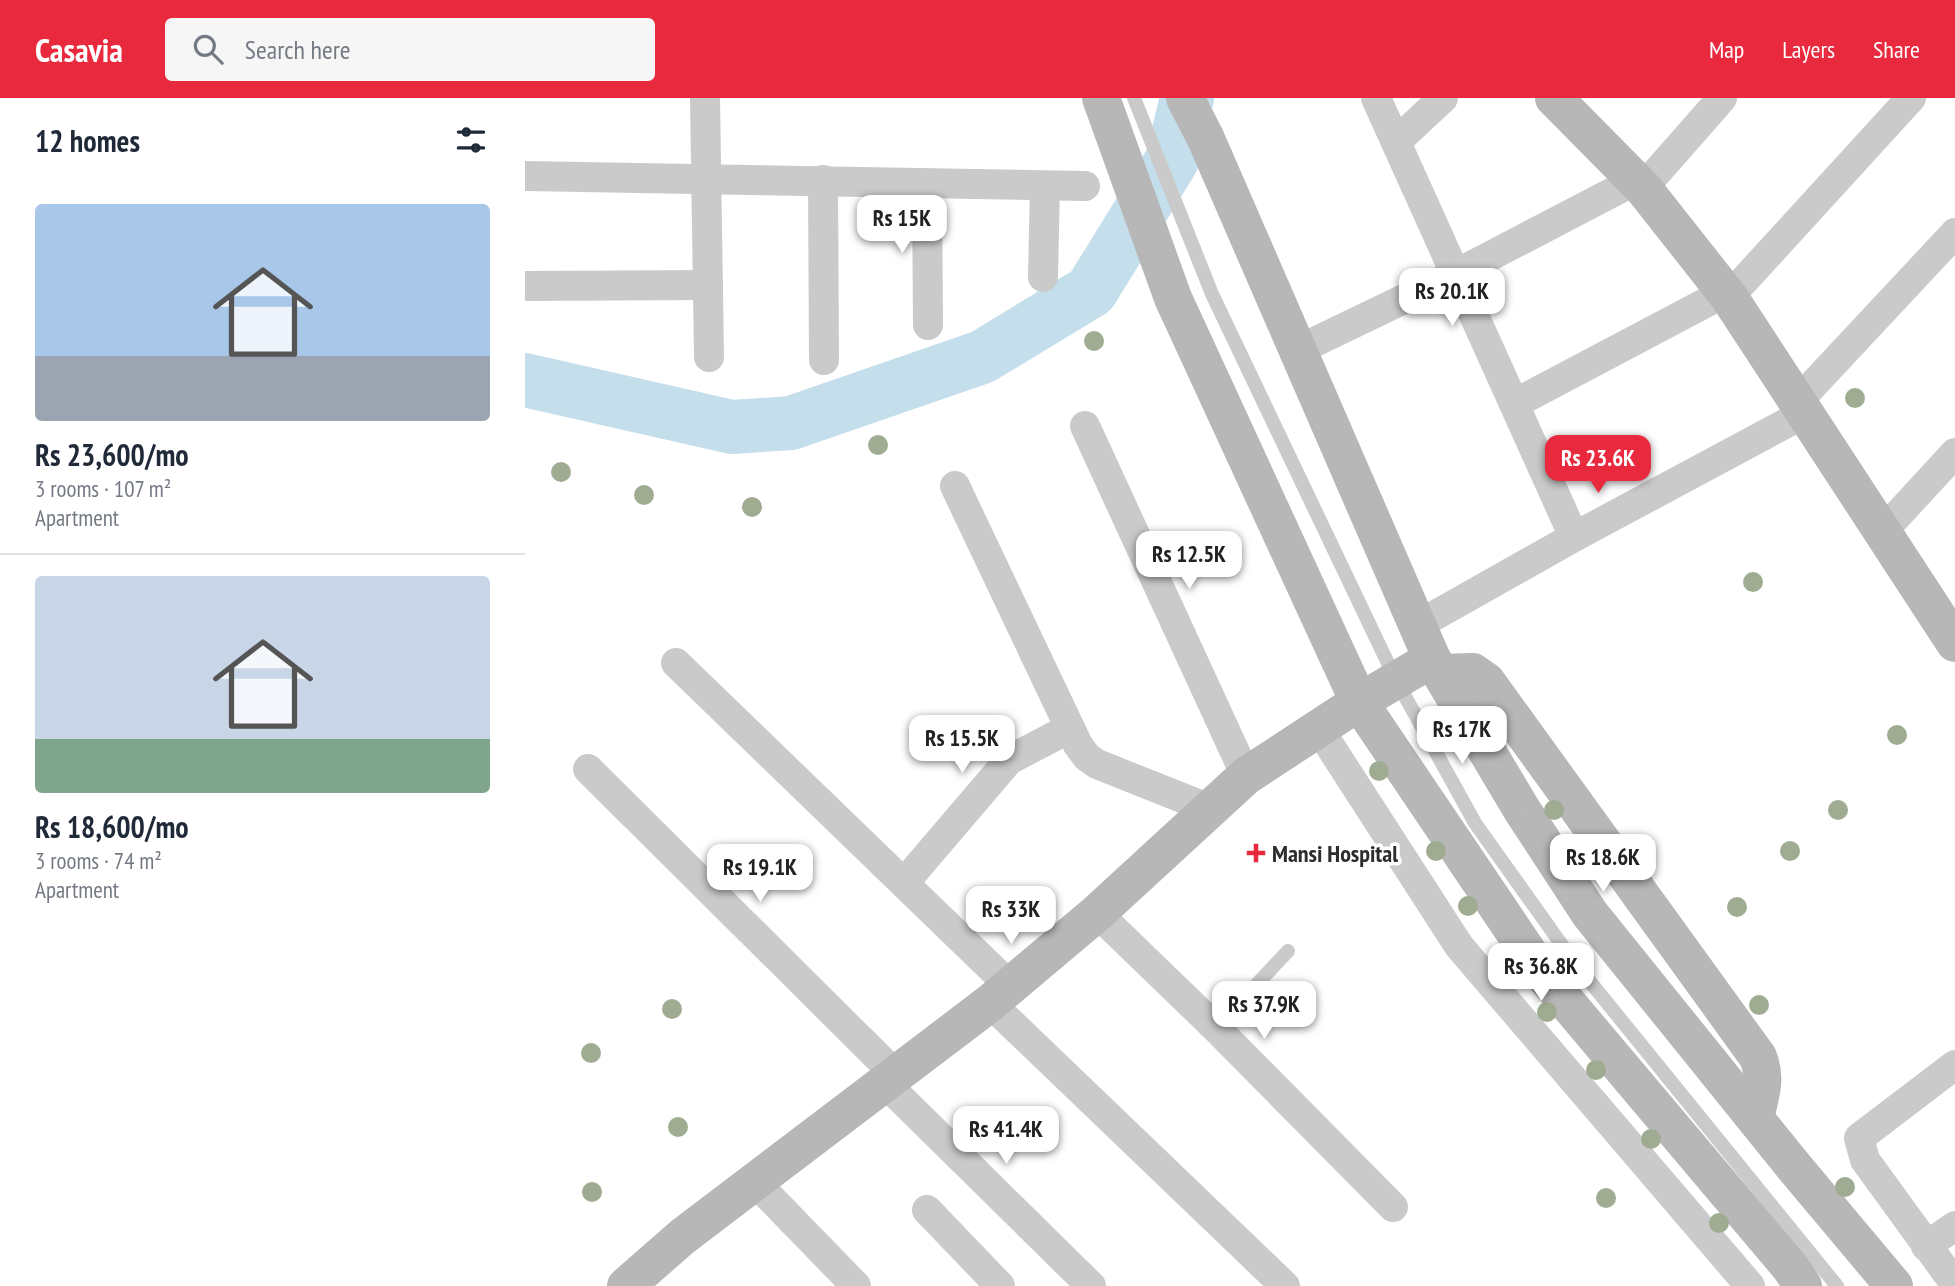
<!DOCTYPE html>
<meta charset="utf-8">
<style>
body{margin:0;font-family:"PT Sans Narrow",sans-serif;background:#f6f6f7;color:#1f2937;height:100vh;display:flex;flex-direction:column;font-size:26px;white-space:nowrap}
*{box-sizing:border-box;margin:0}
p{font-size:23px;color:#747a83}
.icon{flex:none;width:38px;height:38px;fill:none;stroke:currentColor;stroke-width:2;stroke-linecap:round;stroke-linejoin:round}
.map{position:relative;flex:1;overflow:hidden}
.panel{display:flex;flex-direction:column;background:#fff;width:525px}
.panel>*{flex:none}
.price{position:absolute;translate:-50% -60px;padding:0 16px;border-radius:14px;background:#fff;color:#222;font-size:23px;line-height:46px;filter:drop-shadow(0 2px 4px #0008)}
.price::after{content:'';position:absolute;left:50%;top:42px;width:21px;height:16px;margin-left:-10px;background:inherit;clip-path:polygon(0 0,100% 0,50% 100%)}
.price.active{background:#e9293d;color:#fff}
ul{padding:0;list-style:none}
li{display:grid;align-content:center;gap:14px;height:371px;padding:0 35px}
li+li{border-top:2px solid #e0e1e3}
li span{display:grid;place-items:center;height:217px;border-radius:7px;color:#555}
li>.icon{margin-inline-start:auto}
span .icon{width:126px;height:126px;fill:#fffc;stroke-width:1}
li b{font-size:30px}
h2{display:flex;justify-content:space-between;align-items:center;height:84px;padding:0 35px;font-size:30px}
header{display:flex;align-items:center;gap:42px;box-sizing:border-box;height:98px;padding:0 35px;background:#e9293d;color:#fff}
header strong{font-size:33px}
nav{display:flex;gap:38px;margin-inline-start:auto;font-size:24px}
.search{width:490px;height:63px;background:#f6f6f7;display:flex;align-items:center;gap:18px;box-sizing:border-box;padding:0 24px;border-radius:7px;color:#747a83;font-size:26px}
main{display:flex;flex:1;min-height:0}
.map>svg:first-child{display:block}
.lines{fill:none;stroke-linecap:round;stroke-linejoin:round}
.river{stroke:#c5deec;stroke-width:54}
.lane{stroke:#cacaca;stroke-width:14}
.street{stroke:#cacaca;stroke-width:30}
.secondary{stroke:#b7b7b7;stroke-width:38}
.tree{fill:#9fac92}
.poi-dot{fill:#e9293d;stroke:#fff;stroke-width:2.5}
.labels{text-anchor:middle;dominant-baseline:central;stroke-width:7;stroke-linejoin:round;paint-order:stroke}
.poi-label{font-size:24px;font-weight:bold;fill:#2d2d2d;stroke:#fff;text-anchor:start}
</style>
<header>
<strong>Casavia</strong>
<div class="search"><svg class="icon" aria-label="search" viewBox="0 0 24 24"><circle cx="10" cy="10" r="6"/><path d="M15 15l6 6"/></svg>Search here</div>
<nav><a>Map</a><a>Layers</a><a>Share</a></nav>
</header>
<main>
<section class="panel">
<h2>12 homes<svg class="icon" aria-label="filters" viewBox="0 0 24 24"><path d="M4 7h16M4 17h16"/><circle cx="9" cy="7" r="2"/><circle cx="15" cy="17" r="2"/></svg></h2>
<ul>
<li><span style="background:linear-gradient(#a9c7e8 70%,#9aa5b1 0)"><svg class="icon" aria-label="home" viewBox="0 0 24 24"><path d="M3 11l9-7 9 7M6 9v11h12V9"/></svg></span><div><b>Rs 23,600/mo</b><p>3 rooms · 107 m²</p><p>Apartment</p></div></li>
<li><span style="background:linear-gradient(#c9d6e8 75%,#7fa58c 0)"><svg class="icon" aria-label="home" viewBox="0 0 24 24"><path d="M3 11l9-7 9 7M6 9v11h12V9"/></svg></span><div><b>Rs 18,600/mo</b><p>3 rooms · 74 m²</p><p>Apartment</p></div></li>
</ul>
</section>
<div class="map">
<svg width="1430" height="1188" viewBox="0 0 1430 1188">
<rect width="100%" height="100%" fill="#fff"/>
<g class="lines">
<polyline class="river" points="0,282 207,329 266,325 457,259 566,193 647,62 662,0"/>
<g class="lane">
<polyline points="609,0 687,196 871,582 950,725 1049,864 1312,1188"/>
<polyline points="691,930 763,853"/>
</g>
<g class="street">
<polyline points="180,0 184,259"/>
<polyline points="851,0 1049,439"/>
<polyline points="872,43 918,0"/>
<polyline points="0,78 560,88"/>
<polyline points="298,82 299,262"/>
<polyline points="402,86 403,227"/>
<polyline points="1118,90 1197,0"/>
<polyline points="518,179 520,88"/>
<polyline points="0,188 183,187"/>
<polyline points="1204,199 1386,0"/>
<polyline points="773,252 931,176 1111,82"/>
<polyline points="1272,304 1430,135"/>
<polyline points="989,306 1201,194"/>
<polyline points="560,328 721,678"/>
<polyline points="430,388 553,647 562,659 572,666 685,711"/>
<polyline points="1357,434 1430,355"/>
<polyline points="893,527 1049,439 1280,315"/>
<polyline points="151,565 485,888"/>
<polyline points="794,631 934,848 1225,1188"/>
<polyline points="63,671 371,977"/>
<polyline points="379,785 484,662 545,630"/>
<polyline points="572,815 691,930 868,1109"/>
<polyline points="465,905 760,1188"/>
<polyline points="1430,967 1334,1040 1340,1062 1430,1186"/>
<polyline points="360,985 566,1188"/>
<polyline points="230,1084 331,1188"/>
<polyline points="402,1112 475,1188"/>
<polyline points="1401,1148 1430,1128"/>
</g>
<g class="secondary">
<polyline points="576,0 648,200 834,604 1017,875 1265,1169 1278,1188"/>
<polyline points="660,0 681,41 907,561 997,712 1065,816 1270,1070 1369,1188"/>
<polyline points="1029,0 1118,90 1204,199 1430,545"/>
<path d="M916,575L948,574L961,583L1233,959C1242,981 1235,998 1230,1020"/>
<polyline points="101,1188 157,1139 465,905 572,815 721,678 834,604 907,561"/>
</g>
</g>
<g class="tree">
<circle cx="569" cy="243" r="10"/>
<circle cx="1330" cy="300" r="10"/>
<circle cx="353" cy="347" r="10"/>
<circle cx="36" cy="374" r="10"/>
<circle cx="119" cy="397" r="10"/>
<circle cx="227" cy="409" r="10"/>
<circle cx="1228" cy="484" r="10"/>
<circle cx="1372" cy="637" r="10"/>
<circle cx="854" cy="673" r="10"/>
<circle cx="1029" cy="712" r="10"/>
<circle cx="1313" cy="712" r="10"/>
<circle cx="911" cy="753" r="10"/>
<circle cx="1265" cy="753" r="10"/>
<circle cx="1067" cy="767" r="10"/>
<circle cx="943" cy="808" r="10"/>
<circle cx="1212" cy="809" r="10"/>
<circle cx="1234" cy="907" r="10"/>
<circle cx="147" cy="911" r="10"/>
<circle cx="1022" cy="914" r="10"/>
<circle cx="66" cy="955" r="10"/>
<circle cx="1071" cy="972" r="10"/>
<circle cx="153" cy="1029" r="10"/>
<circle cx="1126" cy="1041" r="10"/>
<circle cx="1320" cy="1089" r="10"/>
<circle cx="67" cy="1094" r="10"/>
<circle cx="1081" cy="1100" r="10"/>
<circle cx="1194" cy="1125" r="10"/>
</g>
<path class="poi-dot" d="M727.5 744.5h7v7h7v7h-7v7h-7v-7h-7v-7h7z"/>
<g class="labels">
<g class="poi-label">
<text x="747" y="755">Mansi Hospital</text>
</g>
</g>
</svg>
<b class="price" style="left:377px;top:157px">Rs 15K</b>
<b class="price" style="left:927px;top:230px">Rs 20.1K</b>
<b class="price active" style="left:1073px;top:397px">Rs 23.6K</b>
<b class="price" style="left:664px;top:493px">Rs 12.5K</b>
<b class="price" style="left:937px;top:668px">Rs 17K</b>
<b class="price" style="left:437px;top:677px">Rs 15.5K</b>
<b class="price" style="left:1078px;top:796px">Rs 18.6K</b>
<b class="price" style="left:235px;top:806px">Rs 19.1K</b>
<b class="price" style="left:486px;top:848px">Rs 33K</b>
<b class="price" style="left:1016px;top:905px">Rs 36.8K</b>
<b class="price" style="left:739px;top:943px">Rs 37.9K</b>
<b class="price" style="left:481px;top:1068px">Rs 41.4K</b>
</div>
</main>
